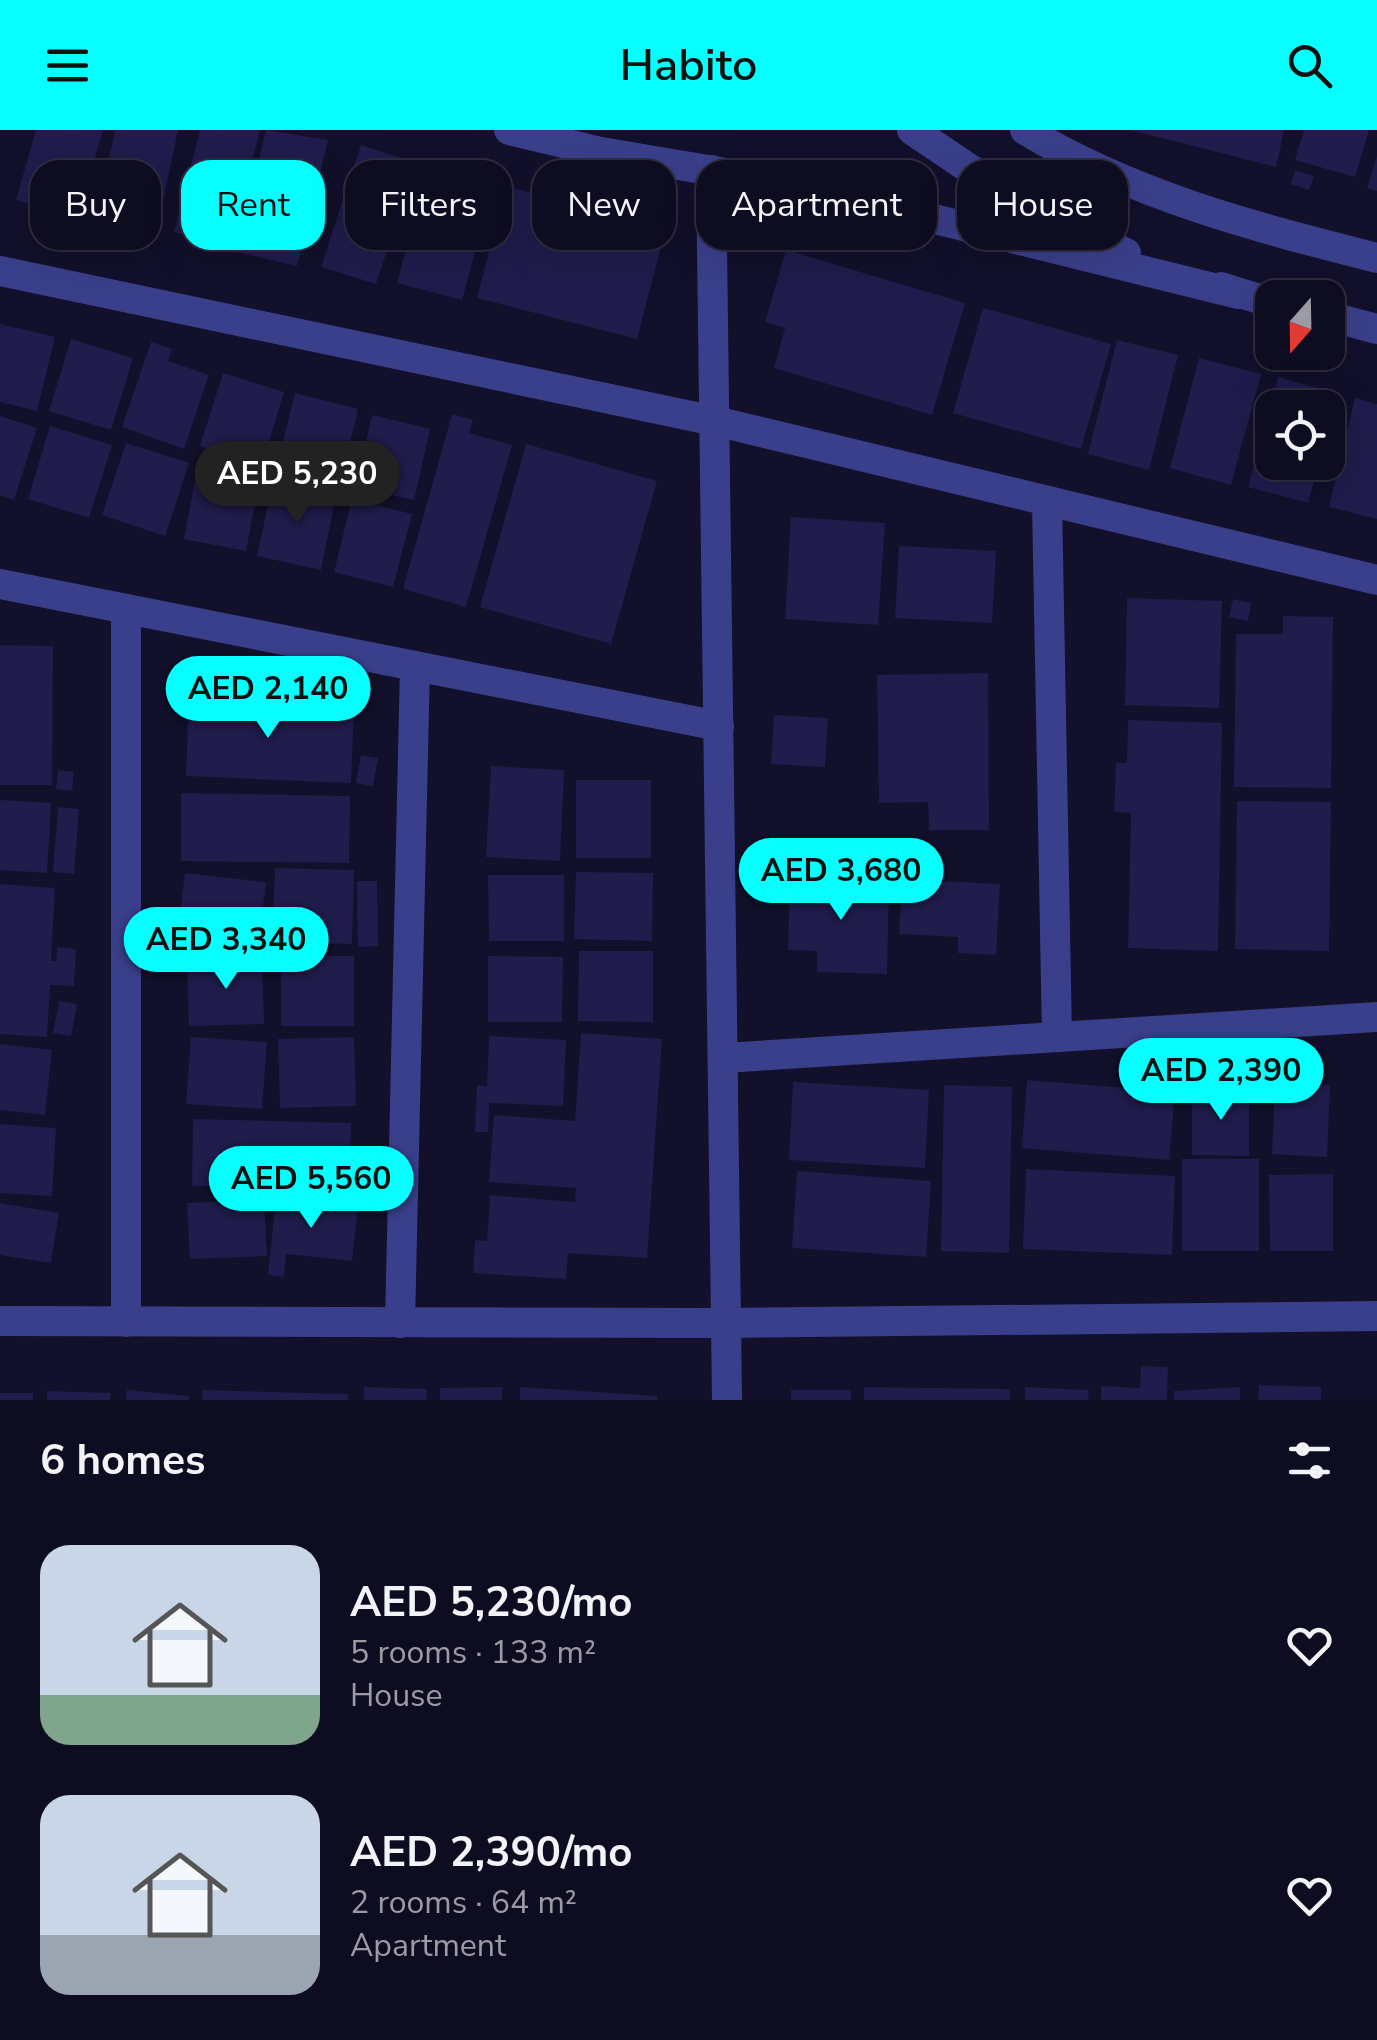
<!DOCTYPE html>
<meta charset="utf-8">
<style>
body{margin:0;font-family:"Nunito Sans",sans-serif;background:#171529;color:#f1f3f6;height:100vh;display:flex;flex-direction:column;font-size:38px;white-space:nowrap}
*{box-sizing:border-box;margin:0}
p{font-size:32px;color:#9b9ba5}
.icon{flex:none;width:55px;height:55px;fill:none;stroke:currentColor;stroke-width:2;stroke-linecap:round;stroke-linejoin:round}
.map{position:relative;height:1270px;overflow:hidden}
.panel{display:flex;flex-direction:column;background:#0e0c20;flex:1}
.panel>*{flex:none}
.top-card{position:absolute;left:30px;top:30px;width:1318px;height:90px;display:flex;gap:20px}
.needle{width:65px;rotate:200deg}
.buttons{position:absolute;left:1255px;top:150px;display:grid;gap:20px}
.buttons a{display:grid;place-items:center;width:90px;height:90px;border-radius:20px;background:#0e0c20;box-shadow:0 10px 40px #0002,0 0 0 2px #2e2c3e;font-size:50px}
.price{position:absolute;translate:-50% -85px;padding:0 22px;border-radius:35px;background:#06fffe;color:#111;font-size:32px;line-height:65px;filter:drop-shadow(0 2px 5px #0008)}
.price::after{content:'';position:absolute;left:50%;top:60px;width:30px;height:22px;margin-left:-15px;background:inherit;clip-path:polygon(0 0,100% 0,50% 100%)}
.price.on{background:#222;color:#fff}
ul{padding:0;list-style:none}
li{display:flex;align-items:center;gap:30px;height:250px;padding:0 40px}
li span{display:grid;place-items:center;flex:none;width:280px;height:200px;border-radius:30px;color:#555}
li>.icon{margin-inline-start:auto}
span .icon{width:120px;height:120px;fill:#fffc;stroke-width:1}
li b{font-size:42px}
h2{display:flex;justify-content:space-between;align-items:center;height:120px;padding:0 40px;font-size:42px}
.tag{padding:0 35px;border-radius:30px;background:#0e0c20;box-shadow:0 10px 40px #0002,0 0 0 2px #2e2c3e;font-size:35px;line-height:90px}
.tag.on{background:#06fffe;color:#111}
header{display:flex;justify-content:space-between;align-items:center;height:130px;padding:0 40px;background:#06fffe;color:#111;font-size:45px;font-weight:600}
.map>svg:first-child{display:block}
.building{fill:#201c4c}
.lines{fill:none;stroke-linecap:round;stroke-linejoin:round}
.minor{stroke:#3a3f8b;stroke-width:30}
</style>
<header><svg class="icon" aria-label="menu" viewBox="0 0 24 24"><path d="M4 6h16M4 12h16M4 18h16"/></svg>Habito<svg class="icon" aria-label="search" viewBox="0 0 24 24"><circle cx="10" cy="10" r="6"/><path d="M15 15l6 6"/></svg></header>
<div class="map">
<svg width="1377" height="1270" viewBox="0 0 1377 1270">
<rect width="100%" height="100%" fill="#12102b"/>
<g class="building">
<polygon points="36,0 103,0 78,87 16,70"/>
<polygon points="115,0 178,0 157,100 97,87"/>
<polygon points="200,0 260,0 231,117 174,102"/>
<polygon points="266,0 328,10 297,136 237,122"/>
<polygon points="1130,0 1284,0 1276,37"/>
<polygon points="1304,0 1369,0 1355,47 1295,30"/>
<polygon points="361,15 416,33 376,154 321,137"/>
<polygon points="1377,26 1377,61 1367,58"/>
<polygon points="428,35 494,52 462,170 397,153"/>
<polygon points="1295,40 1314,46 1309,60 1291,54"/>
<polygon points="506,56 666,98 637,209 477,168"/>
<polygon points="786,120 965,173 932,285 774,238 785,198 765,192"/>
<polygon points="983,178 1111,214 1081,319 953,283"/>
<polygon points="0,194 55,207 37,281 0,272"/>
<polygon points="71,209 133,228 111,300 49,281"/>
<polygon points="1117,210 1178,225 1149,340 1088,324"/>
<polygon points="151,212 172,219 168,231 209,245 184,319 122,297"/>
<polygon points="1199,228 1261,244 1231,355 1170,338"/>
<polygon points="223,243 284,262 262,335 200,316"/>
<polygon points="1278,247 1338,264 1329,297 1328,278 1272,278 1272,332 1319,332 1308,373 1248,357"/>
<polygon points="295,263 358,279 340,353 277,337"/>
<polygon points="1355,268 1377,274 1377,389 1329,377"/>
<polygon points="452,284 473,290 469,303 512,315 466,477 403,459"/>
<polygon points="372,285 430,299 414,370 356,357"/>
<polygon points="0,286 37,298 14,370 0,365"/>
<polygon points="50,296 112,315 89,388 28,369"/>
<polygon points="126,313 189,333 165,406 102,385"/>
<polygon points="526,314 657,351 611,514 480,477"/>
<polygon points="198,335 260,347 246,421 184,409"/>
<polygon points="273,352 336,366 321,440 257,426"/>
<polygon points="352,369 412,384 393,457 334,442"/>
<polygon points="791,387 885,393 878,495 785,489"/>
<polygon points="899,416 996,421 992,493 895,488"/>
<polygon points="1127,468 1222,471 1219,578 1125,575"/>
<polygon points="1233,469 1251,473 1248,491 1229,487"/>
<polygon points="1283,486 1333,487 1331,658 1234,657 1236,504 1283,504"/>
<polygon points="0,515 53,516 52,655 0,655"/>
<polygon points="988,543 989,700 929,700 928,672 879,673 877,545"/>
<polygon points="189,564 268,568 269,576 354,580 351,653 186,646"/>
<polygon points="774,585 828,588 825,637 771,634"/>
<polygon points="1128,590 1222,593 1218,821 1128,818 1131,683 1114,682 1116,633 1127,633"/>
<polygon points="361,625 378,628 373,656 356,653"/>
<polygon points="491,636 564,640 560,731 486,727"/>
<polygon points="58,640 74,642 72,661 56,659"/>
<rect x="576" y="650" width="75" height="78"/>
<polygon points="181,663 350,666 349,733 181,731"/>
<polygon points="0,670 51,673 47,743 0,740"/>
<polygon points="1237,671 1331,672 1329,821 1235,819"/>
<polygon points="58,677 79,679 74,744 53,742"/>
<polygon points="275,738 354,740 352,814 272,812"/>
<polygon points="576,742 653,743 652,811 574,809"/>
<polygon points="185,743 266,752 258,818 177,809"/>
<polygon points="488,745 564,745 564,811 489,811"/>
<polygon points="790,746 889,750 887,844 817,842 817,821 788,820"/>
<polygon points="902,749 1000,754 996,825 958,823 958,807 899,804"/>
<polygon points="357,751 377,751 378,816 358,817"/>
<polygon points="0,754 55,758 51,831 56,831 57,817 76,819 74,856 50,855 47,907 0,904"/>
<polygon points="579,821 653,821 653,892 578,891"/>
<rect x="281" y="826" width="73" height="70"/>
<polygon points="488,826 563,827 562,892 488,892"/>
<polygon points="262,828 264,894 189,896 187,830"/>
<polygon points="59,871 77,874 71,906 53,903"/>
<polygon points="581,903 662,909 647,1128 568,1123 566,1149 473,1143 475,1110 487,1111 490,1065 575,1072 576,1058 489,1052 494,985 575,991"/>
<polygon points="489,906 566,910 563,976 489,973 488,1002 475,1002 477,955 487,956"/>
<polygon points="191,907 267,912 262,979 186,974"/>
<polygon points="354,907 356,976 280,978 278,909"/>
<polygon points="0,914 52,920 45,985 0,980"/>
<polygon points="1027,950 1175,962 1169,1030 1022,1018"/>
<polygon points="793,952 929,960 925,1038 789,1030"/>
<polygon points="1275,953 1330,955 1327,1027 1272,1024"/>
<polygon points="944,955 1012,957 1009,1123 941,1121"/>
<polygon points="1192,960 1249,960 1249,1026 1192,1025"/>
<polygon points="193,989 351,993 350,1060 192,1056"/>
<polygon points="0,994 56,998 52,1066 0,1063"/>
<rect x="1182" y="1029" width="77" height="92"/>
<polygon points="1026,1039 1175,1046 1172,1125 1023,1119"/>
<polygon points="797,1041 931,1051 926,1127 792,1118"/>
<polygon points="1333,1044 1333,1121 1270,1121 1269,1045"/>
<polygon points="276,1066 358,1075 352,1131 286,1124 284,1147 268,1145"/>
<polygon points="264,1070 267,1126 190,1129 187,1073"/>
<polygon points="0,1073 59,1083 51,1133 0,1125"/>
<polygon points="1141,1236 1168,1237 1167,1270 1101,1270 1101,1256 1140,1258"/>
<polygon points="1259,1255 1321,1257 1321,1270 1258,1270"/>
<polygon points="364,1257 427,1259 426,1270 364,1270"/>
<polygon points="502,1257 502,1270 440,1270 440,1258"/>
<polygon points="520,1257 658,1266 657,1270 520,1270"/>
<polygon points="864,1257 1010,1259 1010,1270 864,1270"/>
<polygon points="1025,1257 1089,1260 1088,1270 1025,1270"/>
<polygon points="1240,1257 1240,1270 1174,1270 1174,1261"/>
<polygon points="127,1260 189,1266 189,1270 126,1270"/>
<polygon points="203,1260 348,1264 348,1270 202,1270"/>
<rect x="791" y="1260" width="60" height="10"/>
<polygon points="47,1261 110,1263 110,1270 47,1270"/>
<rect x="0" y="1263" width="33" height="7"/>
</g>
<g class="lines">
<g class="minor">
<polyline points="509,0 601,22 797,55 1238,164"/>
<polyline points="912,0 998,58 1126,123"/>
<path d="M1025,0C1134,66 1255,97 1377,128"/>
<polyline points="711,40 727,1270"/>
<polyline points="0,141 715,291 1377,450"/>
<polyline points="1221,157 1272,173"/>
<polyline points="1328,186 1377,199"/>
<polyline points="1047,371 1057,907"/>
<polyline points="0,454 719,596"/>
<polyline points="723,928 1377,887"/>
<polyline points="0,1191 726,1193 1377,1186"/>
<polyline points="126,1192 126,479"/>
<polyline points="400,1193 415,536"/>
</g>
</g>
</svg>
<div class="buttons">
<a><svg class="needle" viewBox="-14 -14 28 28"><path d="M0-13l5 13h-10z" fill="#e53935"/><path d="M0 13l5-13h-10z" fill="#9b9ba5"/></svg></a>
<a><svg class="icon" aria-label="locate" viewBox="0 0 24 24"><circle cx="12" cy="12" r="6"/><path d="M12 2v4M12 18v4M2 12h4M18 12h4"/></svg></a>
</div>
<b class="price on" style="left:297px;top:396px">AED 5,230</b>
<b class="price" style="left:268px;top:611px">AED 2,140</b>
<b class="price" style="left:841px;top:793px">AED 3,680</b>
<b class="price" style="left:226px;top:862px">AED 3,340</b>
<b class="price" style="left:1221px;top:993px">AED 2,390</b>
<b class="price" style="left:311px;top:1101px">AED 5,560</b>
<div class="top-card">
<a class="tag">Buy</a>
<a class="tag on">Rent</a>
<a class="tag">Filters</a>
<a class="tag">New</a>
<a class="tag">Apartment</a>
<a class="tag">House</a>
</div>
</div>
<section class="panel">
<h2>6 homes<svg class="icon" aria-label="filters" viewBox="0 0 24 24"><path d="M4 7h16M4 17h16"/><circle cx="9" cy="7" r="2"/><circle cx="15" cy="17" r="2"/></svg></h2>
<ul>
<li><span style="background:linear-gradient(#c9d6e8 75%,#7fa58c 0)"><svg class="icon" aria-label="home" viewBox="0 0 24 24"><path d="M3 11l9-7 9 7M6 9v11h12V9"/></svg></span><div><b>AED 5,230/mo</b><p>5 rooms · 133 m²</p><p>House</p></div><svg class="icon" aria-label="heart" viewBox="0 0 24 24"><path d="M12 20l-8-8c-3-5 5-10 8-4 3-6 11-1 8 4z"/></svg></li>
<li><span style="background:linear-gradient(#c9d6e8 70%,#9aa5b1 0)"><svg class="icon" aria-label="home" viewBox="0 0 24 24"><path d="M3 11l9-7 9 7M6 9v11h12V9"/></svg></span><div><b>AED 2,390/mo</b><p>2 rooms · 64 m²</p><p>Apartment</p></div><svg class="icon" aria-label="heart" viewBox="0 0 24 24"><path d="M12 20l-8-8c-3-5 5-10 8-4 3-6 11-1 8 4z"/></svg></li>
</ul>
</section>
